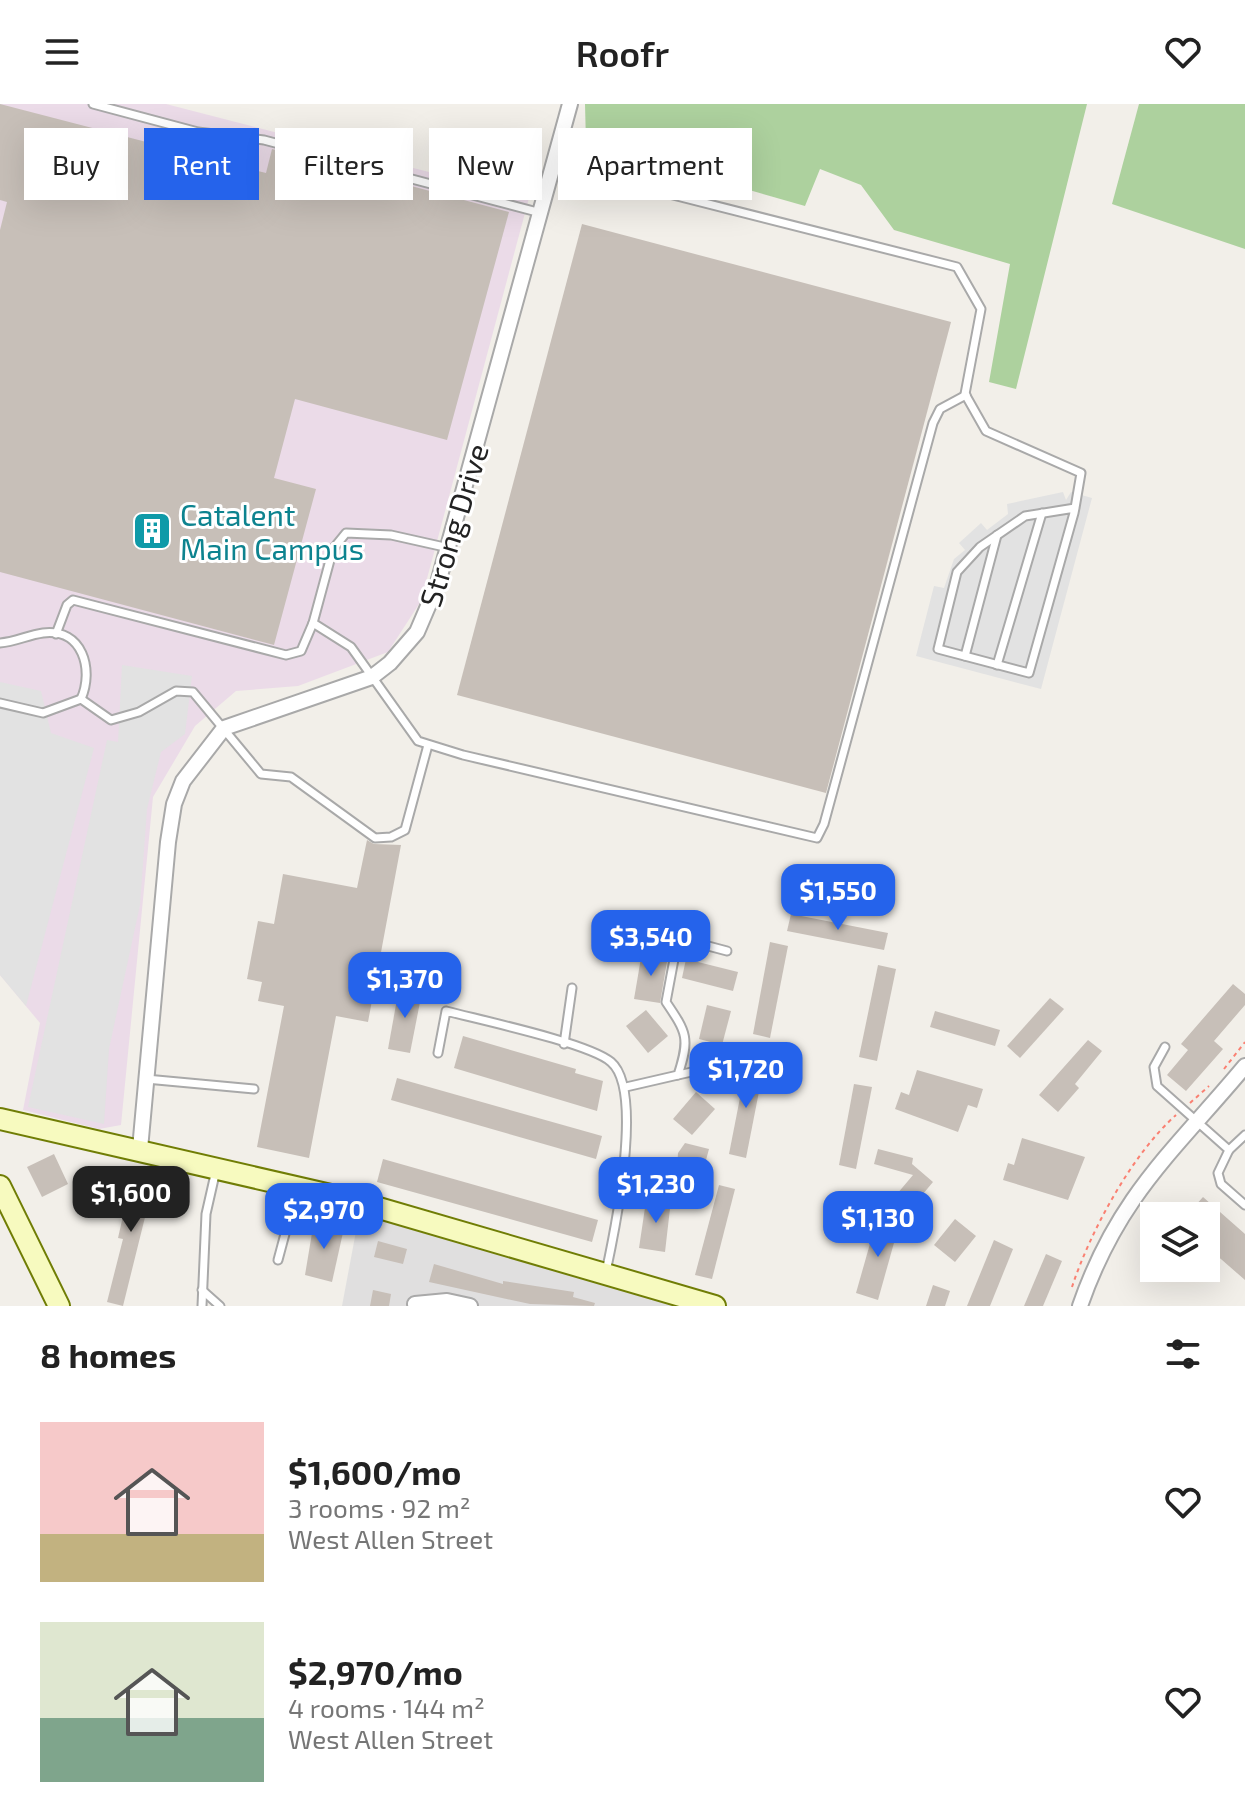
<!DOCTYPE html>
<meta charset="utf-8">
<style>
body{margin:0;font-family:"Exo 2",sans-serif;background:#f6f6f6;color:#222;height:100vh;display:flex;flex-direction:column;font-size:30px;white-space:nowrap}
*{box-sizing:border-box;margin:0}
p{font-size:26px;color:#767676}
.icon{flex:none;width:44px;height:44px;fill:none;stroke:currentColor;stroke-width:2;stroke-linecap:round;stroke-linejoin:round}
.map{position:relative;height:1202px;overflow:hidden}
.sheet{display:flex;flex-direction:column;background:#fff;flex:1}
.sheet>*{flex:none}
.guide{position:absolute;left:24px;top:24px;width:800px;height:72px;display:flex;gap:16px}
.tools{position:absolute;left:1140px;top:1098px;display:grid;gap:16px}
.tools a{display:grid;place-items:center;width:80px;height:80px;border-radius:0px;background:#fff;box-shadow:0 8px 32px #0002;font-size:40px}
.price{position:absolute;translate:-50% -68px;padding:0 18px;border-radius:16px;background:#2563eb;color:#fff;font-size:26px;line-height:52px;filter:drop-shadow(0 2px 4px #0008)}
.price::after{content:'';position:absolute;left:50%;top:48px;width:24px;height:18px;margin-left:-12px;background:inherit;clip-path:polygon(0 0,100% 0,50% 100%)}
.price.on{background:#222;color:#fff}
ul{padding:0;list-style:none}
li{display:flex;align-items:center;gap:24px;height:200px;padding:0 40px}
li span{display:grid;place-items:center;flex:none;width:224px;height:160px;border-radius:0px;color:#555}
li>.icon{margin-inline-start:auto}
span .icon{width:96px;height:96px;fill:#fffc;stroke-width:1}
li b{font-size:34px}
h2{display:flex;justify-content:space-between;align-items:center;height:96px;padding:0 40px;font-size:34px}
.tag{padding:0 28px;border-radius:0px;background:#fff;box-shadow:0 8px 32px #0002;font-size:28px;line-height:72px}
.tag.on{background:#2563eb;color:#fff}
header{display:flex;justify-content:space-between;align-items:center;height:104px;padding:0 40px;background:#fff;font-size:36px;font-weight:600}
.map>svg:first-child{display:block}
.residential{fill:#e0dfdf}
.industrial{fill:#ebdbe8}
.forest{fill:#add19e}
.parking{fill:#e2e2e2}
.building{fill:#c7bfb8}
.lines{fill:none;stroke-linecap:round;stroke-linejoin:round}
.lane-casing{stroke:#a9a9a9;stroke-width:11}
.street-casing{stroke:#a9a9a9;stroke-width:18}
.secondary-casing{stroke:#707d05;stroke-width:24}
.path{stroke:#fa8072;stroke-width:2;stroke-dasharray:4 4;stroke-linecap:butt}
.lane{stroke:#fff;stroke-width:7}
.street{stroke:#fff;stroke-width:14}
.secondary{stroke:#f7fabf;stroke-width:20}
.labels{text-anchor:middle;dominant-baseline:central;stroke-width:6;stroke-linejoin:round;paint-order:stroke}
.culture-label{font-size:30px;fill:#0d838f;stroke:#fff;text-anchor:start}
.street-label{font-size:30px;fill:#222;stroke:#fff}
</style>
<header><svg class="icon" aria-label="menu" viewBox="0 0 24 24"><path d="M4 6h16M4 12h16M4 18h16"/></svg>Roofr<svg class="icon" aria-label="heart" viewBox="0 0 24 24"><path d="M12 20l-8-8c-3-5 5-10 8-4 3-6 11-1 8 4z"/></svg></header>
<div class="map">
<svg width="1245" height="1202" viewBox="0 0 1245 1202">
<rect width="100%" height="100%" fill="#f2efe9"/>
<polygon class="residential" points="360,1106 693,1202 342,1202"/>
<polygon class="industrial" points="0,0 166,0 529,94 421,497 388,548 298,582 236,587 195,622 153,693 121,1021 99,1025 23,1006 40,919 0,871"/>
<g class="forest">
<polygon points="585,0 1087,0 1016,285 989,278 1010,160 894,126 861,81 820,65 805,102 586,39"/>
<polygon points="1139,0 1245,0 1245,145 1112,100"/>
</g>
<g class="parking">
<polygon points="1063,388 1066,396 1071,388 1092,394 1041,585 916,552 934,482 944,484 954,455 965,446 959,439 981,419 987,426 1008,410 1007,400"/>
<polygon points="122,561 192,572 185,630 161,648 147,705 140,801 109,945 104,1020 28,1003 107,636 118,638"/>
<polygon points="0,578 41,587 51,629 94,644 26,902 0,871"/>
</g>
<g class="building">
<polygon points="0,0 266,69 272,45 509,108 447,336 295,295 274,374 316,385 274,541 0,468 0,126 7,98 0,96"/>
<polygon points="582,120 951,218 826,689 457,591"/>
<polygon points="367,736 374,740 401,741 368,918 336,912 309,1054 257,1043 284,902 258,897 262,878 247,875 258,817 274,820 283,770 357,784"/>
<polygon points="791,810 888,829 884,846 787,827"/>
<polygon points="770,838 788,842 770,934 753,930"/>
<polygon points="642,848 668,852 660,899 634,895"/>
<polygon points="686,855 738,868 733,887 682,874"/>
<polygon points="878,861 896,865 877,957 859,953"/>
<polygon points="1233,880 1245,890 1245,901 1214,937 1223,945 1186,987 1167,971 1188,946 1181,940"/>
<polygon points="399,884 422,888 410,949 388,945"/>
<polygon points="1050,894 1064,905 1020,954 1007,942"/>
<polygon points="707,901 731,907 722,941 699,935"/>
<polygon points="646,906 668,932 648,949 626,922"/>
<polygon points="935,907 1000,926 995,942 930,923"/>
<polygon points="463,932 576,965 575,969 603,977 597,1007 454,964"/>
<polygon points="1088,936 1102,947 1075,980 1079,984 1058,1008 1039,991"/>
<polygon points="747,958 764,962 746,1054 729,1050"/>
<polygon points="917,966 983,985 977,1004 968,1001 958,1028 895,1005 901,988 909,991"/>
<polygon points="397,974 602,1032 596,1055 391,996"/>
<polygon points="854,980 872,983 856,1065 839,1061"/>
<polygon points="696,988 715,1005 692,1031 673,1015"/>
<polygon points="1022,1034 1085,1053 1068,1096 1003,1076 1008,1059 1014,1061"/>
<polygon points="685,1039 709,1045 697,1089 676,1084 678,1049"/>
<polygon points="878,1045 913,1054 912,1060 933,1078 912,1103 897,1090 913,1071 874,1060"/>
<polygon points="54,1050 68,1080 42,1093 27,1063"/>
<polygon points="383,1055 598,1116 592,1138 377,1078"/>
<polygon points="133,1068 155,1073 123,1202 107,1198 123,1135 118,1134"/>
<polygon points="719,1081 735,1085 712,1175 695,1171"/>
<polygon points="652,1093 671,1096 665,1148 639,1144 646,1097 651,1098"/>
<polygon points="1203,1093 1245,1130 1245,1176 1206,1142 1206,1112 1186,1112"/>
<polygon points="877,1115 899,1121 878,1196 856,1189"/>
<polygon points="955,1115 976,1132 955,1158 934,1141"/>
<polygon points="314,1117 344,1124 332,1178 305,1171"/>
<polygon points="994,1136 1013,1145 990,1202 967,1202"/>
<polygon points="378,1137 407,1145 403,1160 374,1153"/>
<polygon points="1046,1150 1062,1157 1043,1202 1024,1202"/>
<polygon points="434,1160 503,1180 503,1177 574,1188 573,1193 595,1199 594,1202 530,1200 429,1178"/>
<polygon points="933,1181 950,1187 945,1202 926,1202"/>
<polygon points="373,1186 391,1190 389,1202 370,1202"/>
</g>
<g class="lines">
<g class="lane-casing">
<g id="lane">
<polyline points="93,0 198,28 264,36 541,109"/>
<polyline points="555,61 957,163 981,205 965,290 986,327 1081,369 1075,404 1074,409 1029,569 938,545 957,468 980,443 1025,412 1075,404"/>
<polyline points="449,444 391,431 346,429 333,445 313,519 351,543 418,637 463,651 817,734 824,720 933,319 940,305 966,291"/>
<polyline points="56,530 67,501 73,496 286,551 301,547 313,519"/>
<path d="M0,539C15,538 28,531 43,529C83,524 94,566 81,595"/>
<polyline points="965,552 997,431"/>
<polyline points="997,561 1042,409"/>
<polyline points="0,599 43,609 81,595 111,616 139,608 176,587 193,588 261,670 291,673 375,734 391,733 405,726 428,641"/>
<polyline points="678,834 727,847"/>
<polyline points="564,940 572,884"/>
<polyline points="1165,943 1154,963 1157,982 1229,1046 1218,1069 1221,1080 1245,1101"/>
<path d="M438,949L446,907C480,916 589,939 611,958C644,986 615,1126 606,1168"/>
<polyline points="678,971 714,963"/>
<polyline points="146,975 254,985"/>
<path d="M626,983L678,971C690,934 687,929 666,898L678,834L646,826"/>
<polyline points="1229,1046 1245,1031"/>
<polyline points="278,1156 297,1085"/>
<polyline points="202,1186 220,1202"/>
<polyline points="202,1202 206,1110 216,1066"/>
</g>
</g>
<g class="street-casing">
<g id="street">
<polyline points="140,1045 168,738 174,700 183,677 224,624 372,573 390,559 417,528 438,479 570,0"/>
<polyline points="415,1200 447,1197 470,1202"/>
<path d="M1080,1202C1118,1092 1174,1047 1245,962"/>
</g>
</g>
<g class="secondary-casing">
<g id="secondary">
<polyline points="0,1015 348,1095 715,1202"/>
<polyline points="0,1082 59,1202"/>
</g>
</g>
<g class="path">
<polyline points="1224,965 1245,938"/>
<polyline points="1190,999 1209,982"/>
<path d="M1072,1183C1090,1128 1132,1050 1176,1011"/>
</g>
<use href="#lane" class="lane"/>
<use href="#street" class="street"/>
<use href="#secondary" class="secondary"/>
</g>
<defs>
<g id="building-square" transform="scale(2)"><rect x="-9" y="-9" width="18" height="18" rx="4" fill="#0f9aa8" stroke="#fff"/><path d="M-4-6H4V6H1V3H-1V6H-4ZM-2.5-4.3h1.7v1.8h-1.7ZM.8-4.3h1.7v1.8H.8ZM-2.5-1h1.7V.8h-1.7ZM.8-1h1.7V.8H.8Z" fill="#fff"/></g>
</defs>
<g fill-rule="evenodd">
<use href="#building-square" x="152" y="427"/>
</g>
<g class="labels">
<g class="culture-label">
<text x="180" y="410">Catalent<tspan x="180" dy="34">Main Campus</tspan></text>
</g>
<g class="street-label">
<text transform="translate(453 421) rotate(-73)">Strong Drive</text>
</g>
</g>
</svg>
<div class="tools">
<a><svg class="icon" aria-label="layers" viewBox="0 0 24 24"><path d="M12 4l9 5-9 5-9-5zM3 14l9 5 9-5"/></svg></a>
</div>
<b class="price" style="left:838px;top:828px">$1,550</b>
<b class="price" style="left:651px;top:874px">$3,540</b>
<b class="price" style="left:405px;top:916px">$1,370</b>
<b class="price" style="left:746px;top:1006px">$1,720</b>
<b class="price" style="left:656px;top:1121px">$1,230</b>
<b class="price on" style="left:131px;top:1130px">$1,600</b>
<b class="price" style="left:324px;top:1147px">$2,970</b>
<b class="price" style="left:878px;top:1155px">$1,130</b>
<div class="guide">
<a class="tag">Buy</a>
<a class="tag on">Rent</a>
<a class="tag">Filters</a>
<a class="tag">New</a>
<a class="tag">Apartment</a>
</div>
</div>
<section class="sheet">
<h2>8 homes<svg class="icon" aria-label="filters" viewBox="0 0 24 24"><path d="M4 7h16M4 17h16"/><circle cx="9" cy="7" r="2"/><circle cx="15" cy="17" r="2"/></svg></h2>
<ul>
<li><span style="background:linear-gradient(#f6c9c9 70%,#c2b280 0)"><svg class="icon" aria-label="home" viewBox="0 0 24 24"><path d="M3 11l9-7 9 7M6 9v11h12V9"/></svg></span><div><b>$1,600/mo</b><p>3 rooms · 92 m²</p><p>West Allen Street</p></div><svg class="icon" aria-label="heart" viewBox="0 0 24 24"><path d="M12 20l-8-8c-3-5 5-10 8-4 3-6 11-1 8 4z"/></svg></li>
<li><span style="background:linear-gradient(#dfe7d0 60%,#7fa58c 0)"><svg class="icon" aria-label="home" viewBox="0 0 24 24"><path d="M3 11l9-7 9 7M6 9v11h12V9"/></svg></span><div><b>$2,970/mo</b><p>4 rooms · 144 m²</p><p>West Allen Street</p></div><svg class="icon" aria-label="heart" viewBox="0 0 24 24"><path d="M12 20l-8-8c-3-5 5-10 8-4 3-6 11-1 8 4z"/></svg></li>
</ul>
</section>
